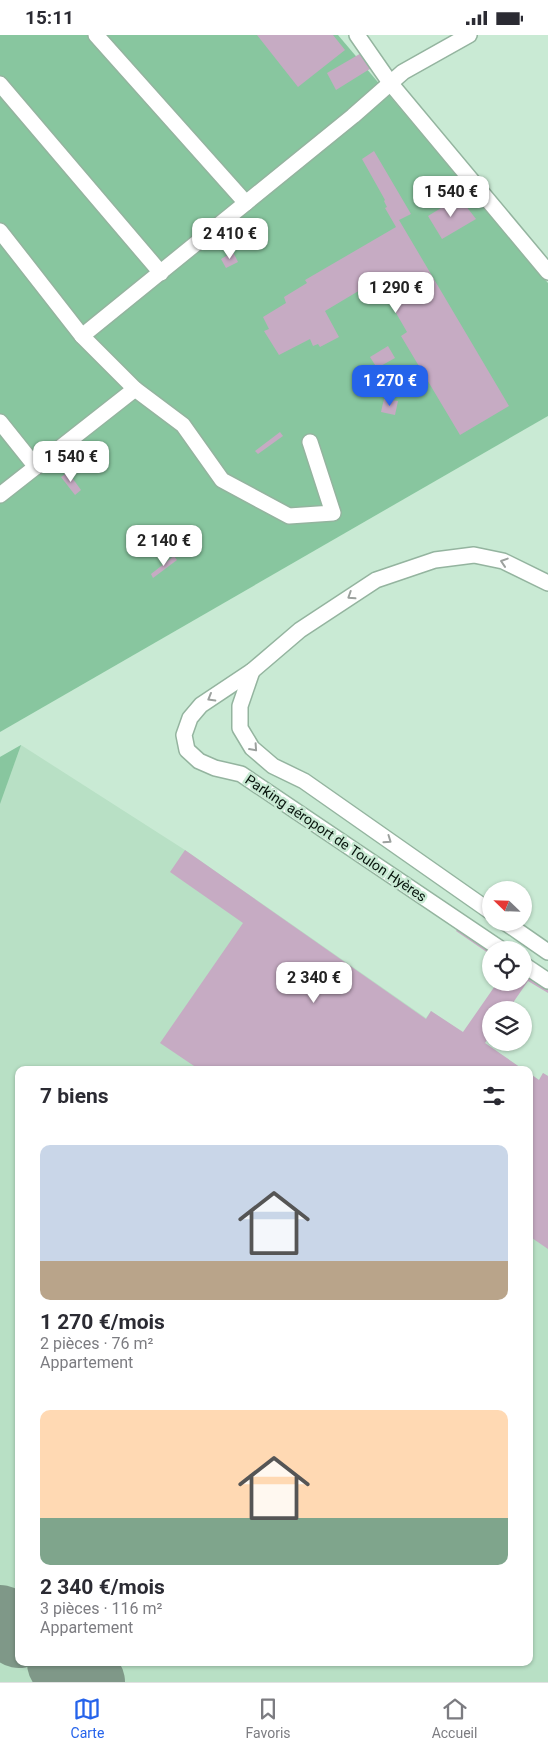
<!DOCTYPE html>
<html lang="fr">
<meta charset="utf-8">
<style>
body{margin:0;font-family:Roboto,sans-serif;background:#f7f7f7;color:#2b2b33;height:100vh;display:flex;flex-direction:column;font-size:19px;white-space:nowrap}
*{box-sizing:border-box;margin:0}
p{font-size:16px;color:#7c7c81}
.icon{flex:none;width:28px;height:28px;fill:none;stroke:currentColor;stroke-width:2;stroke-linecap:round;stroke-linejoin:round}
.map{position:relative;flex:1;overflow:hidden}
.drawer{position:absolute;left:15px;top:1031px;width:518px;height:600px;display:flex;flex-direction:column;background:#fff;border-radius:10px;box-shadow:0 1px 4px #0004}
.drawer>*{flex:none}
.needle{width:32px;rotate:293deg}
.fabs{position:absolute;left:482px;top:846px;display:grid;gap:10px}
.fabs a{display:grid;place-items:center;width:50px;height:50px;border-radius:50%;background:#fff;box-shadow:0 1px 4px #0004;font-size:25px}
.price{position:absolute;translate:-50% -42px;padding:0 11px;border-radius:10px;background:#fff;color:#222;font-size:16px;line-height:32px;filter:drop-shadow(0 1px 2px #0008)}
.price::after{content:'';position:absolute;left:50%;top:30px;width:15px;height:11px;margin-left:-8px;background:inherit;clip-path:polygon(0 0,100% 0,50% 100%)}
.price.selected{background:#2563eb;color:#fff}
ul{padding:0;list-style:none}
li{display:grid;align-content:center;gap:10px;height:265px;padding:0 25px}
li span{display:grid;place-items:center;height:155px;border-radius:10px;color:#555}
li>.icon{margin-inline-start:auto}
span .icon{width:90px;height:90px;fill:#fffc;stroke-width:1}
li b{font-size:21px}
h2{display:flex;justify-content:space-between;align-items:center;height:60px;padding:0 25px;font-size:21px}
.status{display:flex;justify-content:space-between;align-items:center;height:35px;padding:0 25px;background:#fff;direction:ltr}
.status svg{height:14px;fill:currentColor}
.dock{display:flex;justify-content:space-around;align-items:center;height:70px;border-top:1px solid #e1e1e2;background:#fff;font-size:14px;color:#7c7c81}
.dock a{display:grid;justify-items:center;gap:2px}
.dock .selected{color:#2563eb}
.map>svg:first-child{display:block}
.built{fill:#b8e0c5}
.green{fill:#88c69f}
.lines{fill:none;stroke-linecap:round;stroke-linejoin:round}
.taxiway{stroke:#7f9888;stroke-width:70}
.building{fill:#c6abc3}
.service-casing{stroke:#94b49f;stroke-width:18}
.service{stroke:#fff;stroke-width:15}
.oneway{stroke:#9ca19e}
.labels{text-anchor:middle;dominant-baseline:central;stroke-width:5;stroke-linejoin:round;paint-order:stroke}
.street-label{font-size:14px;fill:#07130c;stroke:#c9ead4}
</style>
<div class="status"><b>15:11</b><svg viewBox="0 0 49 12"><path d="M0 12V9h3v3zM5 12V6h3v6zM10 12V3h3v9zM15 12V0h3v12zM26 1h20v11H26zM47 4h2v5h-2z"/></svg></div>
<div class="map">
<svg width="548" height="1647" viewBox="0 0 548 1647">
<rect width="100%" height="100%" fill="#c9ead4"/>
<polygon class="built" points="21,710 185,815 426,983 431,976 483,1011 485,1008 524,1035 19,1035 19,1628 529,1628 529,1038 539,1045 543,1038 548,1041 548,1647 0,1647 0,722"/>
<g class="green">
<polygon points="0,0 338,0 548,248 548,381 0,697"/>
<polygon points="21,710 0,769 0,722"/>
</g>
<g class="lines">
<g class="taxiway">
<polyline points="0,1585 19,1598"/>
<polyline points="62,1628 90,1647"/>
</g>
</g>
<g class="building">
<polygon points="257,0 333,0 345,15 298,52"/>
<polygon points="363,17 373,32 336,55 327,38"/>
<polygon points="374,116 411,179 399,185 509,371 460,400 401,301 407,297 377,245 325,276 339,302 320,312 318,309 313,311 310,304 279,320 264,296 269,294 263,282 286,268 284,262 307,248 305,245 396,192 385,173 387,172 384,166 385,165 362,124"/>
<polygon points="459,162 476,184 442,204 428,181"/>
<polygon points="233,217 238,227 226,233 221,224"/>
<polygon points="388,311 395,323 377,333 370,322"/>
<polygon points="384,364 398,366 395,380 381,377"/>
<polygon points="280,397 283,401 258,419 255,416"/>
<polygon points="68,437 81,455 75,460 61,442"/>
<polygon points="174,521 177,525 153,543 151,539"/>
<polygon points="185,815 426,984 431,976 463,997 497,948 524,948 524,924 548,941 548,958 528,946 508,975 491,975 491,999 485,1008 524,1035 200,1035 160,1008 243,888 170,837"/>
<polygon points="464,883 511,915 491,915 491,920 456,896"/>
<polygon points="529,1038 539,1045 543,1038 548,1041 548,1214 529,1201"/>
</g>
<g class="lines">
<g class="service-casing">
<g id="service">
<polyline points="96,0 246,168"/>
<polyline points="357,0 391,49 548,237"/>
<polyline points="0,49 161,238"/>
<polyline points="0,196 82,301 353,81 403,37 469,0"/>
<polyline points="135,354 183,390 222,445 289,481 333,478 310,407"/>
<polyline points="0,387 36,432"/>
<polyline points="0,460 135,354 82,301"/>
<polyline points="252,636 240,671 240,693 252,713 273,731 304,746 491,877"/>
<polyline points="506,888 548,917"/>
<polyline points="502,915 241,739 215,733 199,726 187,715 184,700 190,683 201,670 252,636 300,595 376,545 435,525 474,520 503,526 548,548"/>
<polyline points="524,930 548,946"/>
</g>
</g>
<use href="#service" class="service"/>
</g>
<defs><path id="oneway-chevron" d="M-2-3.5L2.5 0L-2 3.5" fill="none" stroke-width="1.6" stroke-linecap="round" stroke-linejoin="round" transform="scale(1.25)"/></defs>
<g class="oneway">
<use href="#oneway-chevron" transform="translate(504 527) rotate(-162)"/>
<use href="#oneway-chevron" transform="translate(351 561) rotate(147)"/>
<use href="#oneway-chevron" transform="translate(211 663) rotate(150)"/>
<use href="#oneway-chevron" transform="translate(254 713) rotate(48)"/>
<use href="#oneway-chevron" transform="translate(388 805) rotate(35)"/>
</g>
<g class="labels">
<g class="street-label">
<text transform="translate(336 803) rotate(34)">Parking aéroport de Toulon Hyères</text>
</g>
</g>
</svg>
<div class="fabs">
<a><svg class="needle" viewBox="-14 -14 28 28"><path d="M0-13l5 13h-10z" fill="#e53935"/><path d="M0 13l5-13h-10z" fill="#7c7c81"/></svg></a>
<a><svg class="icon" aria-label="locate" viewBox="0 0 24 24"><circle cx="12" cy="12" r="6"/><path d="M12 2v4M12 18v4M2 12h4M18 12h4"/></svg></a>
<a><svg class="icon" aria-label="layers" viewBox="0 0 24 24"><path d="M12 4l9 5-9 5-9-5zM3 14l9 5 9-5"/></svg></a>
</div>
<b class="price" style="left:451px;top:183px">1 540 €</b>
<b class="price" style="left:230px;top:225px">2 410 €</b>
<b class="price" style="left:396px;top:279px">1 290 €</b>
<b class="price selected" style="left:390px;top:372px">1 270 €</b>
<b class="price" style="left:71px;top:448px">1 540 €</b>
<b class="price" style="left:164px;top:532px">2 140 €</b>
<b class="price" style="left:314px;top:969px">2 340 €</b>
<section class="drawer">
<h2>7 biens<svg class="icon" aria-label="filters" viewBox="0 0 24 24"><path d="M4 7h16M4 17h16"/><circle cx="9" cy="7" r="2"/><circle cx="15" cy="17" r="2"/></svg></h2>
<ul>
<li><span style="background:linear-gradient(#c9d6e8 75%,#b9a48a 0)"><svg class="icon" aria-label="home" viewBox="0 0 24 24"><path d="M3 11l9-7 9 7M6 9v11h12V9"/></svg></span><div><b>1 270 €/mois</b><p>2 pièces · 76 m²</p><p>Appartement</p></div></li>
<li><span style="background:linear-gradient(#ffd9b3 70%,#7fa58c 0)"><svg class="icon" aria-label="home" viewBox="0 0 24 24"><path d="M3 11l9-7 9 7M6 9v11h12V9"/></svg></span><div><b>2 340 €/mois</b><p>3 pièces · 116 m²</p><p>Appartement</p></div></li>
</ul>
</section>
</div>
<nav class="dock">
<a class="selected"><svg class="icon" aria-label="map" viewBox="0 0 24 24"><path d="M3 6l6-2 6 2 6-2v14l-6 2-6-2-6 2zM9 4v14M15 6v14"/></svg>Carte</a>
<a><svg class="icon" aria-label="saved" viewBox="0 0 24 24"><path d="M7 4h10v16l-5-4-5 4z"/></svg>Favoris</a>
<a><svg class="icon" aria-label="home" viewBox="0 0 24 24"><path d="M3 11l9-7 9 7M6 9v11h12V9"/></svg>Accueil</a>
</nav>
